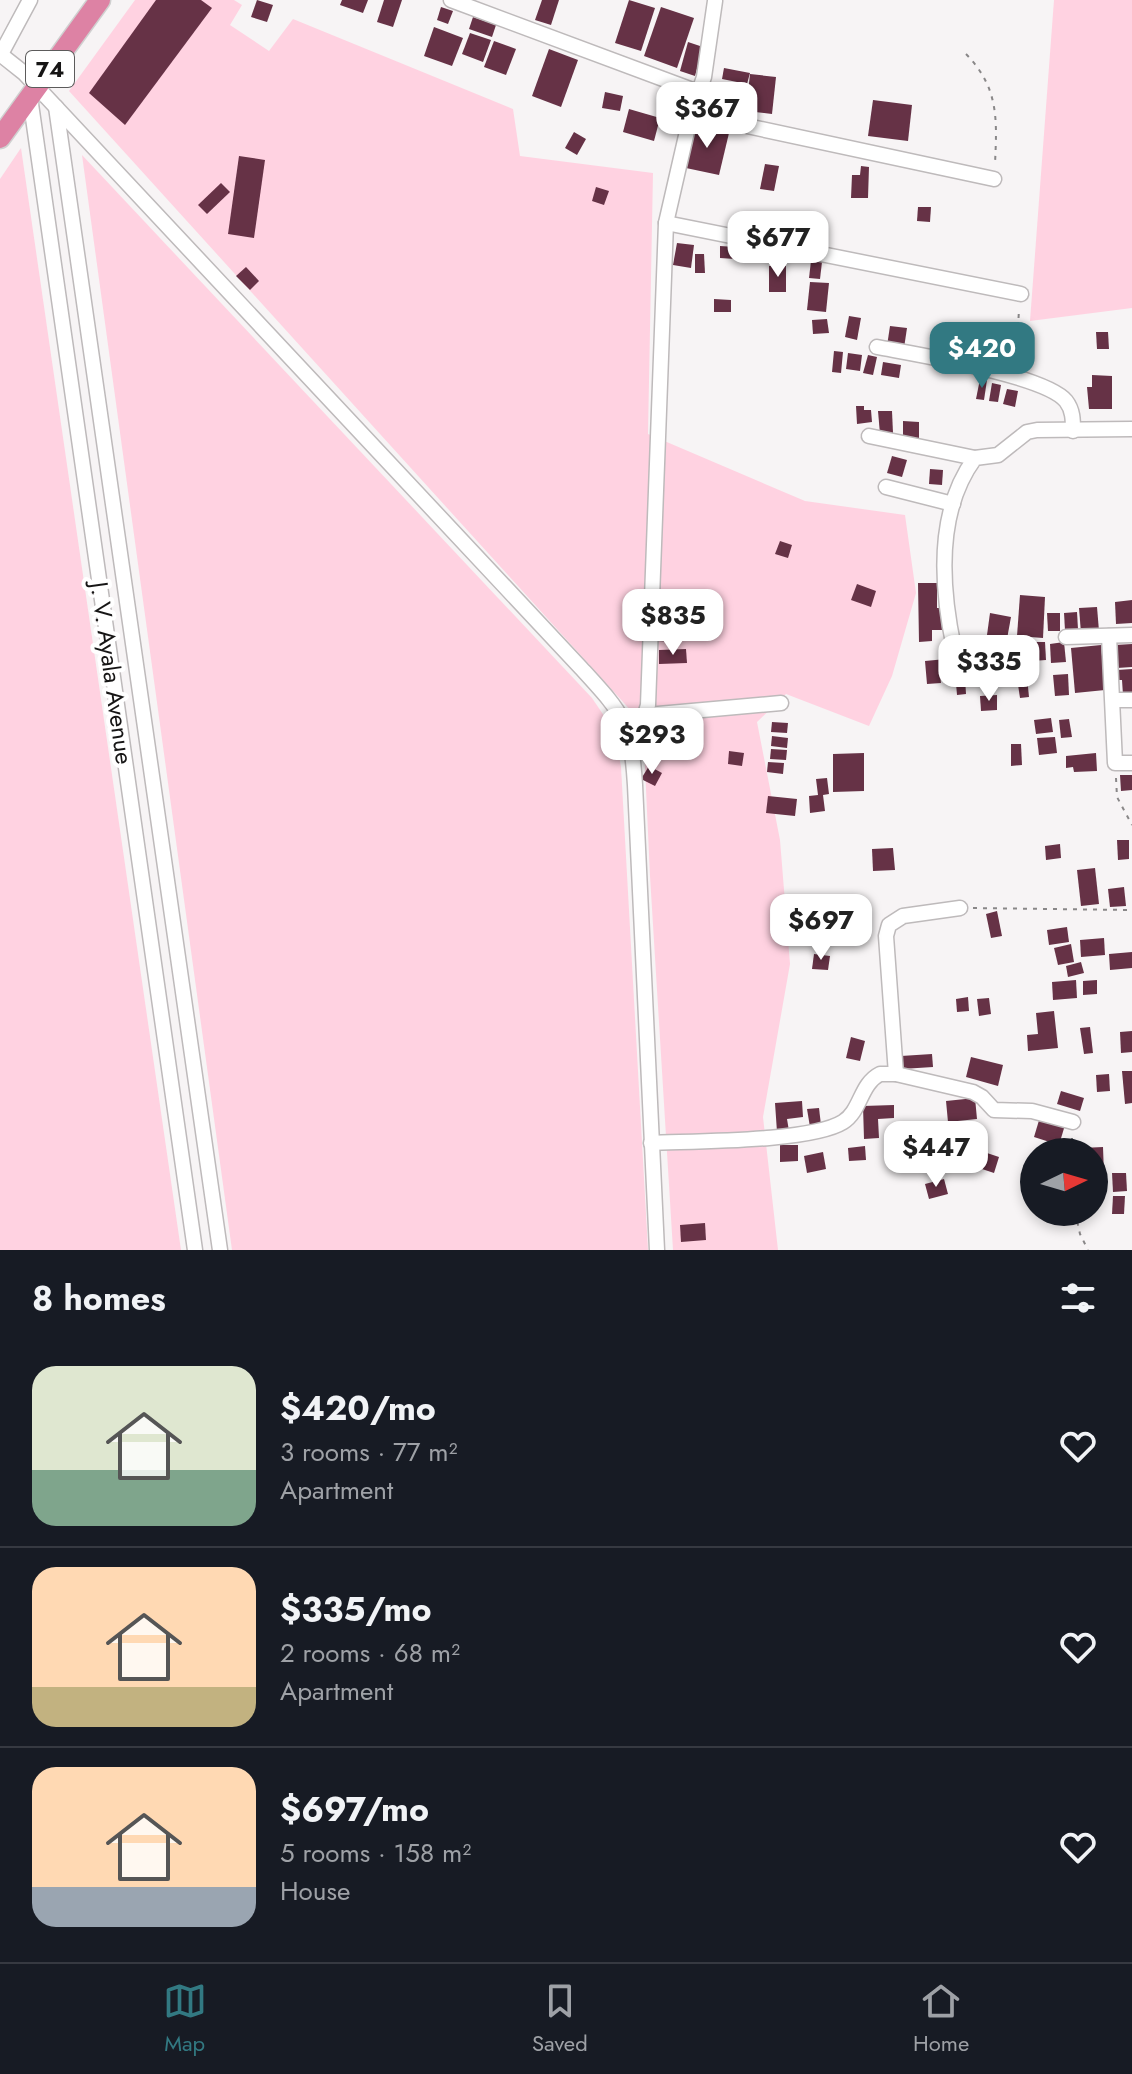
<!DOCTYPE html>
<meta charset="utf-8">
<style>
body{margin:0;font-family:Jost,sans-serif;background:#20242c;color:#f1f3f6;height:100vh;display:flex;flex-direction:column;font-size:30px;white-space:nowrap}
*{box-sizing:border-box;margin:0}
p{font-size:26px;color:#9ea1a6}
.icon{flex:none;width:44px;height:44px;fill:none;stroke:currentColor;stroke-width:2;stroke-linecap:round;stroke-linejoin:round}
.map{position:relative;height:1250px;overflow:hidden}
.drawer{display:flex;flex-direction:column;background:#171b24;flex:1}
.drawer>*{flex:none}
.needle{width:52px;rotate:85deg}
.tools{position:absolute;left:1020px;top:1138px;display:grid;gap:16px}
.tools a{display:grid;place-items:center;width:88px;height:88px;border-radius:50%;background:#171b24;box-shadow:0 4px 12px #0003;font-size:40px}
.price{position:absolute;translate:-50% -68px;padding:0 18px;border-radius:16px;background:#fff;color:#222;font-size:26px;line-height:52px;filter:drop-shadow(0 2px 4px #0008)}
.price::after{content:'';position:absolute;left:50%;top:48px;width:24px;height:18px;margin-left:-12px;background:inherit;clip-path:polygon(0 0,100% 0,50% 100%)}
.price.on{background:#327982;color:#fff}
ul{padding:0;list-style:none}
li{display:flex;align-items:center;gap:24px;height:200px;padding:0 32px}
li+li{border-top:2px solid #363941}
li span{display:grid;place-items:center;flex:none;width:224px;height:160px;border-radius:24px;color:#555}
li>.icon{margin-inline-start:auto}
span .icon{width:96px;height:96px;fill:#fffc;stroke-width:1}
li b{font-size:34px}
h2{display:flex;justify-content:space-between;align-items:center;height:96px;padding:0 32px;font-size:34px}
.tabs{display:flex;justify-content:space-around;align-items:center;height:112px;border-top:2px solid #363941;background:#171b24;font-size:22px;color:#9ea1a6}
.tabs a{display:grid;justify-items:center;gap:4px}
.tabs .on{color:#327982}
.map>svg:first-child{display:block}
.green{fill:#ffd2e1}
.building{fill:#663246}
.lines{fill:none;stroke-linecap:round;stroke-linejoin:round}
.minor-casing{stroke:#bebabb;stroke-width:17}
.highway-casing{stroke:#d0d0d0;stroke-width:23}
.path{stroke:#898788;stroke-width:2;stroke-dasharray:4 6;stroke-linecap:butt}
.minor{stroke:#fff;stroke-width:14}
.highway{stroke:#dd82a4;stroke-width:20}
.labels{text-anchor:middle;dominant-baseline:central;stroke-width:8;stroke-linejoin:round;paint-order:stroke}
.shield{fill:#fff;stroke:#5c5b5b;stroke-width:2}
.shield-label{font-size:22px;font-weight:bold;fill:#161515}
.street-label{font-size:24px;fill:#161515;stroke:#fff}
</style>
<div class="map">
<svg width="1132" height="1250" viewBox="0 0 1132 1250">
<rect width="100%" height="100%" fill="#f7f4f5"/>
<g class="green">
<polygon points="135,0 234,0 242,5 230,25 269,51 293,19 513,109 520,156 653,173 648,434 805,501 905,515 916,593 892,676 869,726 786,694 757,722 780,840 790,964 763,1117 778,1250 673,1250 650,876 643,724 69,91"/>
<polygon points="1054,0 1132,0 1132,308 1030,321"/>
<polygon points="21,148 181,1250 0,1250 0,179"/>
<polygon points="82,155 592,698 615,732 621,767 648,1250 232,1250"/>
</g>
<g class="building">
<polygon points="156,0 201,0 212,8 125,125 89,93"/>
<polygon points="257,0 273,5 267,22 251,17"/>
<polygon points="342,0 368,0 363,13 340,5"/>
<polygon points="384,0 402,0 393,27 377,22"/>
<polygon points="542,0 559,0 551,25 535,20"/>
<polygon points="629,0 655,8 641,51 615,43"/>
<polygon points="441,7 453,11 448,24 437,20"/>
<polygon points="661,7 694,18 677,68 644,56"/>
<polygon points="473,17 496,25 492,37 469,29"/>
<polygon points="434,27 463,38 452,66 424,56"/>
<polygon points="470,33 491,40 483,62 462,54"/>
<polygon points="494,41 516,49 506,75 484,67"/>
<polygon points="688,42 703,47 695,76 680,71"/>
<polygon points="549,49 578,60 561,107 532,96"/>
<polygon points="724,68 750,73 747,84 722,79"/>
<polygon points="750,74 776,77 772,114 746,111"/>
<polygon points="605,92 623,96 620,111 602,108"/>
<polygon points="873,100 912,105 908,141 868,136"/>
<polygon points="629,109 660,118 654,141 623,132"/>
<polygon points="696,125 729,133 719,175 686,168"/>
<polygon points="574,132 586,139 577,155 565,148"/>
<polygon points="239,156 265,160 254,238 228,234"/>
<polygon points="765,164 779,166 774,191 760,189"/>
<polygon points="861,166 869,167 868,198 851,198 852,175 860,175"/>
<polygon points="221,183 230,192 207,214 198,205"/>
<polygon points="596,187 609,191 604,205 592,201"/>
<polygon points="918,207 931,207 930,222 917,221"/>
<polygon points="677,243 694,245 691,268 673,265"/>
<polygon points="720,246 735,247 735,259 720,258"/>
<polygon points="695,254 704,254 705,273 695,273"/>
<polygon points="811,261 822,262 820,279 809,278"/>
<rect x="769" y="266" width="17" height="26"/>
<polygon points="246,267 259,281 250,290 236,276"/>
<polygon points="810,282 829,283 826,312 807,310"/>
<polygon points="714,299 731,300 731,312 714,312"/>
<polygon points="849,316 861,318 857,340 845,337"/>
<polygon points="827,319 829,333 813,334 812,320"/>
<polygon points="890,326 907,328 904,348 887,346"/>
<polygon points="1096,332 1108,332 1109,349 1097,349"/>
<polygon points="941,334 953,337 949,357 937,354"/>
<polygon points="834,351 843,352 841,373 832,372"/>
<polygon points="848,353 862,355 860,371 846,369"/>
<polygon points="868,355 877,357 873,375 863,373"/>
<polygon points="883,362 901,365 899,378 881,375"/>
<polygon points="1092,375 1112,376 1112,409 1089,409 1087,387 1092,387"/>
<polygon points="980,379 987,380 984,400 976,399"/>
<polygon points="992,383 1001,385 998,402 989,401"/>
<polygon points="1007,389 1018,391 1015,407 1003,404"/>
<polygon points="856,406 864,406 864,410 871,410 872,422 857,424"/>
<polygon points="878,411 892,411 893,433 880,434"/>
<polygon points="903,421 919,422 919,438 903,438"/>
<polygon points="892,456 907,460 902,477 887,473"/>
<polygon points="930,469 943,470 942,485 929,484"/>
<polygon points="780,541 792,545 788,558 775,554"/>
<polygon points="918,583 937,583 937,608 942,608 943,630 932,630 932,641 919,642"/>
<polygon points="857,584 876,591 871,607 851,600"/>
<polygon points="1020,595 1045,597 1043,638 1017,636"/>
<polygon points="1132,600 1132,623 1116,624 1115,602"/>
<polygon points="1097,607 1099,631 1081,633 1079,608"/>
<polygon points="1077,612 1078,629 1065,630 1064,613"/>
<polygon points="990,613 1011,617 1007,639 987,635"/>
<polygon points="1047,613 1060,613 1060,631 1048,631"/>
<polygon points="657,620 681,620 680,642 657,641"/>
<rect x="683" y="620" width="19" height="21"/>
<polygon points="984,637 1006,641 1003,658 981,654"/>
<polygon points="1031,642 1045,642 1046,660 1032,661"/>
<polygon points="1064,642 1066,662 1051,663 1050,644"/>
<polygon points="1014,644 1025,644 1026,663 1015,664"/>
<polygon points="1132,644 1132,667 1117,668 1115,645"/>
<polygon points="1101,645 1105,690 1075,693 1071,648"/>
<polygon points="686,649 687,663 659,664 659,650"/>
<polygon points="946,659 947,673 940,674 941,683 927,684 925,661"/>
<polygon points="971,659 972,677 965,678 966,694 957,695 954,660"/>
<polygon points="1132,669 1132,695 1123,695 1122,680 1118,680 1117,670"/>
<polygon points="1068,674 1069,695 1055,696 1053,675"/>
<polygon points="1027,677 1029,697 1020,698 1017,678"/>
<polygon points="997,695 997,710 981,711 980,696"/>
<polygon points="1051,718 1053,732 1036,734 1034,720"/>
<polygon points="1069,719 1072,737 1061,738 1059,720"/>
<polygon points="772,722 788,723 787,733 771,732"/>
<polygon points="772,736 788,738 787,748 771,746"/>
<polygon points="1055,737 1057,753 1039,755 1037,738"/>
<polygon points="1011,744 1021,744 1022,765 1011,766"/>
<polygon points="771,749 787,750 786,760 770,759"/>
<polygon points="729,751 744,753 742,766 728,764"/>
<polygon points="864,753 864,791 833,792 833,754"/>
<polygon points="1096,753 1097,771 1074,772 1073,767 1066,768 1066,756"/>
<polygon points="768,762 784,763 783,774 767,772"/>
<polygon points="649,766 662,773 655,786 641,779"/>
<polygon points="1120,775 1132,775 1132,790 1121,791"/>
<polygon points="827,778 829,794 823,795 825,811 810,813 809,796 818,795 816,779"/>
<polygon points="768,796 797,799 795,816 766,813"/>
<polygon points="1117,840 1129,840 1129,859 1118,860"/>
<polygon points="1060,844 1061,858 1046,860 1045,846"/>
<polygon points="893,848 895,870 873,871 872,849"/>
<polygon points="1095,868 1099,904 1081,906 1077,870"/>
<polygon points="1124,887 1126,906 1110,907 1108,889"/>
<polygon points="997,911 1002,936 991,938 986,914"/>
<polygon points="1067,927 1069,942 1049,945 1047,930"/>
<polygon points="1104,938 1105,955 1081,957 1080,940"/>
<polygon points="1071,944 1074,962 1058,965 1054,948"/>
<polygon points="1132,952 1132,968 1110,970 1109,954"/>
<polygon points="814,954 830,956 828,970 812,969"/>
<polygon points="1081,962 1084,973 1068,977 1066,966"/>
<polygon points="1076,980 1077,998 1053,1000 1052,982"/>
<polygon points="1097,980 1097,994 1083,995 1083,981"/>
<polygon points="968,997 969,1011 957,1012 956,999"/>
<polygon points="989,998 991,1014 979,1016 977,999"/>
<polygon points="1054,1011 1058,1048 1028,1051 1027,1035 1038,1034 1036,1013"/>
<polygon points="1090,1027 1093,1053 1084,1054 1080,1028"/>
<polygon points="1132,1031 1132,1052 1121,1053 1120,1032"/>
<polygon points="851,1037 865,1041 860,1061 846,1058"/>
<polygon points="932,1054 933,1067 902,1069 901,1056"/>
<polygon points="971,1057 1003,1065 998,1086 966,1077"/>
<polygon points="1122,1071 1132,1071 1132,1103 1125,1104"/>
<polygon points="1109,1074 1110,1091 1097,1092 1096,1075"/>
<polygon points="1061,1091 1084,1098 1080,1111 1057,1104"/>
<polygon points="975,1098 977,1119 948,1122 946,1101"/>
<polygon points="802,1101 803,1117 787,1119 789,1131 777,1132 775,1103"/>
<polygon points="894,1105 894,1118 878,1119 879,1138 864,1139 863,1106"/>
<polygon points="819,1108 821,1125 810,1127 807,1109"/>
<polygon points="1040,1117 1065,1125 1059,1145 1034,1137"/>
<rect x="944" y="1131" width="16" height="17"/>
<polygon points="919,1134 930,1135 928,1152 917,1151"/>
<polygon points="898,1138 910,1139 908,1154 897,1153"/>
<polygon points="780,1145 798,1145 798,1161 780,1162"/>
<polygon points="865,1146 866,1160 849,1161 848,1148"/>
<polygon points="1103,1147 1104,1175 1094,1175 1094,1152 1082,1152 1082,1148"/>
<polygon points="823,1152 826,1169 807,1173 804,1156"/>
<polygon points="987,1153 999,1157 994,1173 982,1169"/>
<polygon points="1112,1173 1126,1173 1127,1191 1113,1192"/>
<polygon points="944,1179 948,1194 929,1199 925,1184"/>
<polygon points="1113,1196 1125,1196 1124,1214 1112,1214"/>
<polygon points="705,1223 706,1240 681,1242 680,1225"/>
</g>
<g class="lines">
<g class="minor-casing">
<g id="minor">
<polyline points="451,0 698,92"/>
<path d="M0,54L24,73L581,668C623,714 631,721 635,785L657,1250"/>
<polyline points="1,54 30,0"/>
<polyline points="30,97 195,1250"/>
<polyline points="56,107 220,1250"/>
<polyline points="691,114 994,179"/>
<polyline points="666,223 1021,294"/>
<path d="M877,347C913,354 1045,375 1066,401C1073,410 1073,420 1073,431"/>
<polyline points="869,436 975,458"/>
<polyline points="886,487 953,504"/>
<polyline points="1109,636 1115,763 1132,763"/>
<polyline points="1066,637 1132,635"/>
<path d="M954,648C941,587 935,512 975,458L998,455L1027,432L1037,430L1132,429"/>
<polyline points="1113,700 1132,700"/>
<polyline points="647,715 781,703"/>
<polyline points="628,729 643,721 648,705 666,223 691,114 704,77 715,1"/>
<polyline points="896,1074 886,936 889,925 903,916 960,908"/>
<path d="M651,1143C693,1141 811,1142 843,1122C861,1111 860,1084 880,1074H896L973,1092L982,1097L994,1110L1032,1111L1073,1122"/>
</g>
</g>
<g class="highway-casing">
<polyline id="highway" points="0,138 100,0"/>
</g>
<g class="path">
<path d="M966,54C999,88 997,119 995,164"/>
<polyline points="1018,328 1019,309"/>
<polyline points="1116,778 1117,797 1132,825"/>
<polyline points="973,908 1132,910"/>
<polyline points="1072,1152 1072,1135"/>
<polyline points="1075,1212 1080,1234 1088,1250"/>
</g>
<use href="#minor" class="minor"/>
<use href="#highway" class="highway"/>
</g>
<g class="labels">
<rect class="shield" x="26" y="51" width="48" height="36" rx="6"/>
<g class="shield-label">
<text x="50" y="69">74</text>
</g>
<g class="street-label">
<text transform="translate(112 673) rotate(82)">J. V. Ayala Avenue</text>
</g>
</g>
</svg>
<div class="tools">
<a><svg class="needle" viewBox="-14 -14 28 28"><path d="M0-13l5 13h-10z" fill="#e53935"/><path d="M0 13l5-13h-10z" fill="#9ea1a6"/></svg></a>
</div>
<b class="price" style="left:707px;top:150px">$367</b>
<b class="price" style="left:778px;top:279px">$677</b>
<b class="price on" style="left:982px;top:390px">$420</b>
<b class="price" style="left:673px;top:657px">$835</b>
<b class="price" style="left:989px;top:703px">$335</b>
<b class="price" style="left:652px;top:776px">$293</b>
<b class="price" style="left:821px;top:962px">$697</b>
<b class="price" style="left:936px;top:1189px">$447</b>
</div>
<section class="drawer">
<h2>8 homes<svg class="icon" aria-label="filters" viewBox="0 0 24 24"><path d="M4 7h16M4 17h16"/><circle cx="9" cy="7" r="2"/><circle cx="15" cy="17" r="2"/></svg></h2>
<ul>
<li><span style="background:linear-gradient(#dfe7d0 65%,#7fa58c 0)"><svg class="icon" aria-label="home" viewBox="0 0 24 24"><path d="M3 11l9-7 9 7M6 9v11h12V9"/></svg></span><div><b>$420/mo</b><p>3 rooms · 77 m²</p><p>Apartment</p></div><svg class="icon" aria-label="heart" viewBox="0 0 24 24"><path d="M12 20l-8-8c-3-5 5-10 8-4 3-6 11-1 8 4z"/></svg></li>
<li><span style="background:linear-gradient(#ffd9b3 75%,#c2b280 0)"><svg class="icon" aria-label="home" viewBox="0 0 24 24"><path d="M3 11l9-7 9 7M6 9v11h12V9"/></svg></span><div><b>$335/mo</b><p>2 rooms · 68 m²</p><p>Apartment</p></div><svg class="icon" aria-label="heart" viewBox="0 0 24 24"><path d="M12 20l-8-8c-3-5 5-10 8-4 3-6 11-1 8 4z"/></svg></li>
<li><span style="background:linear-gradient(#ffd9b3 75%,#9aa5b1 0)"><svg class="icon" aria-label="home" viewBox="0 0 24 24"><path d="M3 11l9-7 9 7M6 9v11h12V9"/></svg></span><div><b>$697/mo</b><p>5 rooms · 158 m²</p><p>House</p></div><svg class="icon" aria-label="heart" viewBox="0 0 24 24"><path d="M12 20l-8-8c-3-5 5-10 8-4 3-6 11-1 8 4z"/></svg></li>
</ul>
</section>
<nav class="tabs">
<a class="on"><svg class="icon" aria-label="map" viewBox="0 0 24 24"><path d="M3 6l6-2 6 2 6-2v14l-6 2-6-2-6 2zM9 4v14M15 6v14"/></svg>Map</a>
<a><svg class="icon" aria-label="saved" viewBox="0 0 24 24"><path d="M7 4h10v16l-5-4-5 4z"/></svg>Saved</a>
<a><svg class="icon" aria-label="home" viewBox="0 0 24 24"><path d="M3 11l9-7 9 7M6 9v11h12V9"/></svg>Home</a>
</nav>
